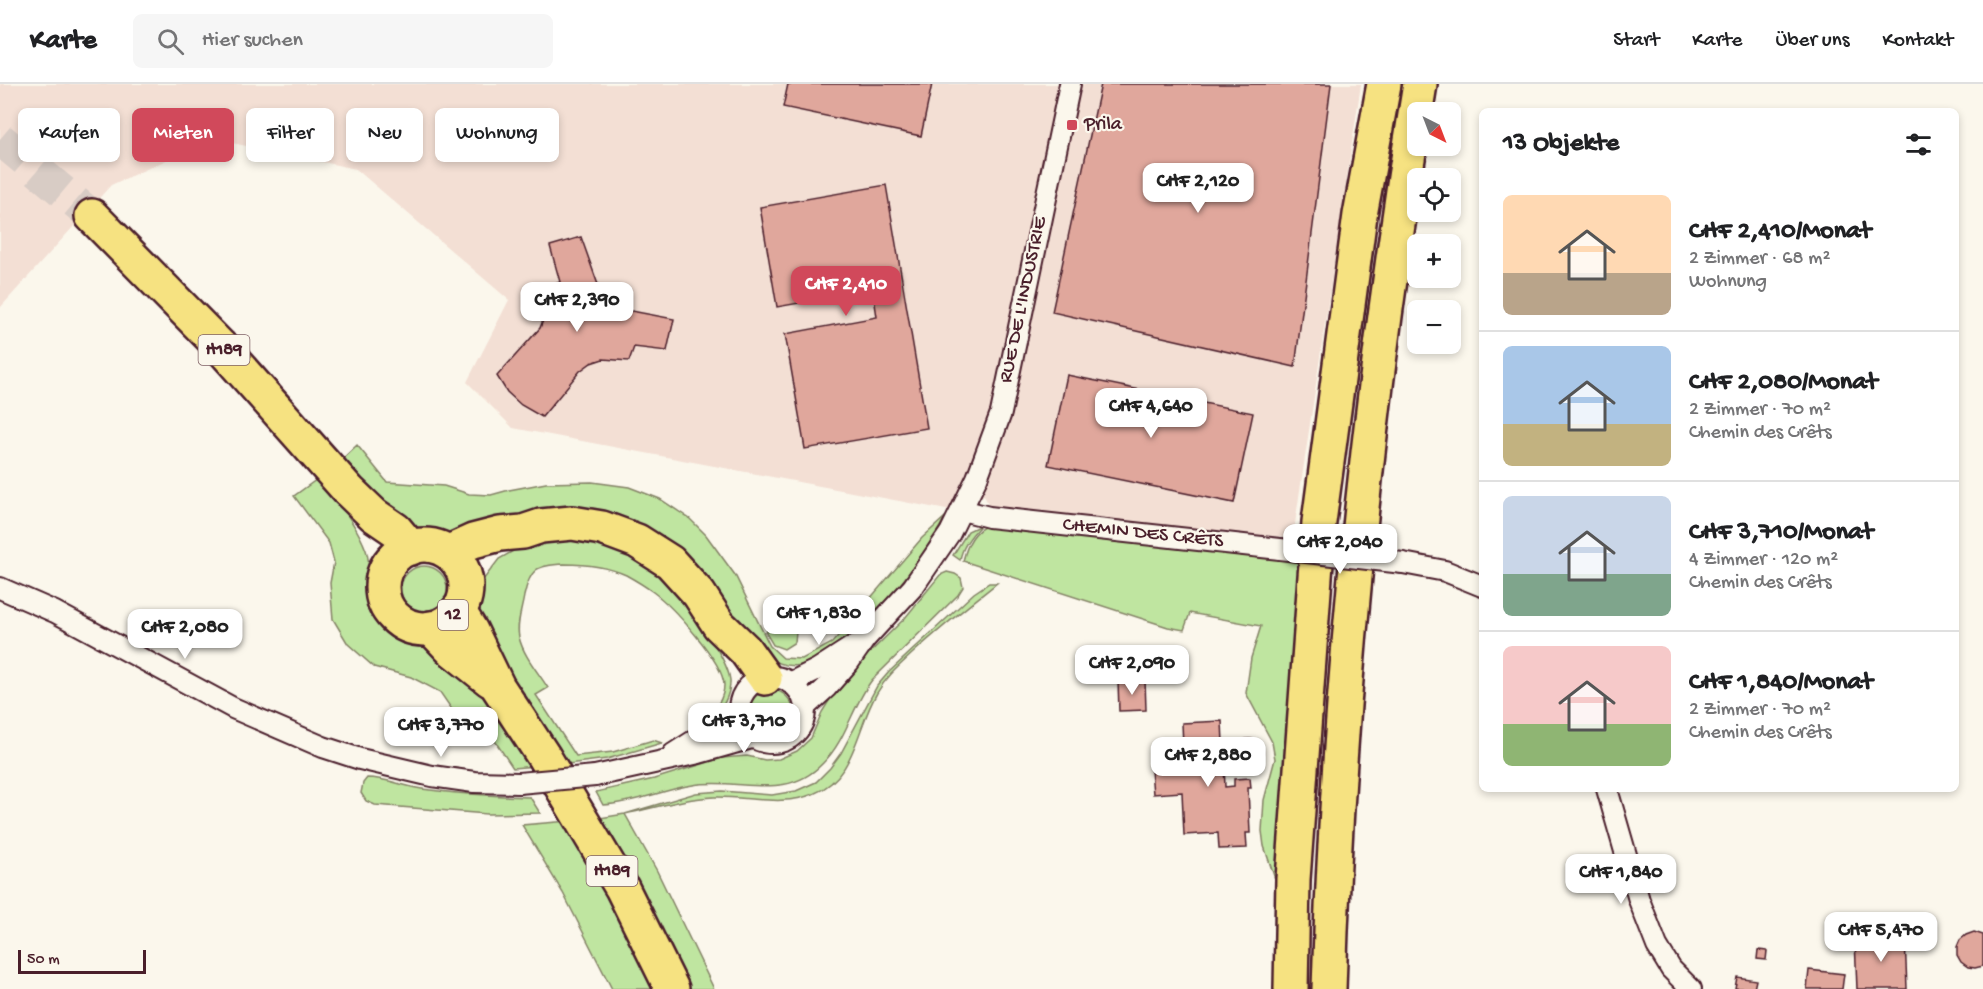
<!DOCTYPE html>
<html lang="de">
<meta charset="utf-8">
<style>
body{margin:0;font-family:"Gochi Hand",sans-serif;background:#f6f6f6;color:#202124;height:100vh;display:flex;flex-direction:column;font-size:22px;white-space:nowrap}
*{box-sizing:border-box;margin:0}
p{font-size:20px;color:#757577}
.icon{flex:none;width:33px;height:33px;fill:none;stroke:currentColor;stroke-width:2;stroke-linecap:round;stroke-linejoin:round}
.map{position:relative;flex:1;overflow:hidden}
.sheet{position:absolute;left:1479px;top:24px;width:480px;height:684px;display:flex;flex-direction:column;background:#fff;border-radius:9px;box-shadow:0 3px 9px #0003}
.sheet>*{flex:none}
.hud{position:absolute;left:18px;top:24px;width:570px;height:54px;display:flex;gap:12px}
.needle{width:39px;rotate:138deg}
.fabs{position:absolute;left:1407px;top:18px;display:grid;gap:12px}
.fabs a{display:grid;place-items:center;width:54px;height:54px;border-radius:9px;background:#fff;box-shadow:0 3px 9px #0003;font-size:30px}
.scale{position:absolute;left:18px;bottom:15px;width:128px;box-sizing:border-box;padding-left:6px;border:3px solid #4a1f2b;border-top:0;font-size:16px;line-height:21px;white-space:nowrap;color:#4a1f2b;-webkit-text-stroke:4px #fbf7ec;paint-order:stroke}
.price{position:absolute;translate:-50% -51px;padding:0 14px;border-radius:12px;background:#fff;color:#222;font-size:20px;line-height:39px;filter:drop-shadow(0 2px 3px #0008)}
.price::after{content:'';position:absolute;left:50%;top:36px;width:18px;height:14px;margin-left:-9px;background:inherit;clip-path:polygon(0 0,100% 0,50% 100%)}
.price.active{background:#d1495b;color:#fff}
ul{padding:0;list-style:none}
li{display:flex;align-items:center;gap:18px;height:150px;padding:0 24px}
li+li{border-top:2px solid #e0e0e0}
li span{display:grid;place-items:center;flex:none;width:168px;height:120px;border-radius:9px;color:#555}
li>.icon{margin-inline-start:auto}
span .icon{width:72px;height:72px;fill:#fffc;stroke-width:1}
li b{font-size:26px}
h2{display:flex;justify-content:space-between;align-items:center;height:72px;padding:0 24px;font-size:26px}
.chip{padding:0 21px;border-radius:9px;background:#fff;box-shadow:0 3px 9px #0003;font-size:21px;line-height:54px}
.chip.active{background:#d1495b;color:#fff}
header{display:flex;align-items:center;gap:36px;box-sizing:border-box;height:84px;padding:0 30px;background:#fff;border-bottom:2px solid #e0e0e0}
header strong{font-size:28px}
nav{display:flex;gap:33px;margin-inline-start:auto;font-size:21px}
.search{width:420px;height:54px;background:#f6f6f6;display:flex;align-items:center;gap:15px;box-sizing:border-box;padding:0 21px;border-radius:9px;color:#757577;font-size:22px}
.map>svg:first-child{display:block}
.built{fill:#f3dfd4}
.green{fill:#bfe5a0;stroke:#848266;stroke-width:1.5}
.building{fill:#e0a79c;stroke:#4a1f2b;stroke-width:1.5}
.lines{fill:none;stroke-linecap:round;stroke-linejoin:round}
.highway-tunnel{stroke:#d8ccc5;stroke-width:33;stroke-dasharray:33 16;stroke-linecap:butt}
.street-casing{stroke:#4a1f2b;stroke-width:24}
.highway-casing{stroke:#4a1f2b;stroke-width:38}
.street{stroke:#fbf7ec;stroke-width:20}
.highway{stroke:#f6e281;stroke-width:33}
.street-bridge-casing{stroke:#4a1f2b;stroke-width:24;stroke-linecap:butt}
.street-bridge{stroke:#fbf7ec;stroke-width:20}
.poi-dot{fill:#d1495b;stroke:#fbf7ec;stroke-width:2}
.labels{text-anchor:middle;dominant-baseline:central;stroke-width:4.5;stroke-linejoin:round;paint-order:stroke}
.shield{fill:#fbf7ec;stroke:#7f6065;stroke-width:1.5}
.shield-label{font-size:18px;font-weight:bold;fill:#4a1f2b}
.poi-label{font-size:20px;fill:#4a1f2b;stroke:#fbf7ec;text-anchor:start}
.street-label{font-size:20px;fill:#4a1f2b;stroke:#fbf7ec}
</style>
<header>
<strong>Karte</strong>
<div class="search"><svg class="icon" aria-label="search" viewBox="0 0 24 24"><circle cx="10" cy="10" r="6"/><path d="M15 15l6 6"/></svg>Hier suchen</div>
<nav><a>Start</a><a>Karte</a><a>Über uns</a><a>Kontakt</a></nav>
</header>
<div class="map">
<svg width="1983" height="905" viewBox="0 0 1983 905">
<rect width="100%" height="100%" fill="#fbf7ec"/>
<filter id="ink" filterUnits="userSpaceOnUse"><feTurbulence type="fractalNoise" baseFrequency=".0167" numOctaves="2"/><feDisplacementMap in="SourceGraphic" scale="12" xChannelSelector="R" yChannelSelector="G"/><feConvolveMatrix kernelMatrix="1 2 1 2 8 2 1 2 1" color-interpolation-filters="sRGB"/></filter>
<g filter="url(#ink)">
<polygon class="built" points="0,0 1361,0 1293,453 1150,446 996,426 989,422 984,411 952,427 513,344 467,298 509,216 356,85 213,55 111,101 0,224"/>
<g class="green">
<path d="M357,361L387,398L444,402L469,410L491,411L509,406L546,399L592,398L629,403L660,415L690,435L706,451L735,491L770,562L783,574L802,575L832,559L922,454L944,434C941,443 935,450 930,458C907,494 879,530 847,558C838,565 813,578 802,581C785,584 772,577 758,569L685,471L668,457L629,436L592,427L466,450L444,452L424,448L403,439L340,377Z"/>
<path d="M320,393C336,416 356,439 366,466C375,492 361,517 382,540C401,561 425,558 445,573C483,602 508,644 535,682L513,684L487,645L472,655L440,608L411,593L374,583L348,560L333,535L330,499L334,478L329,459L294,412Z"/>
<path d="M991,440L1277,473L1312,480L1280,823L1276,798L1264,762L1262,747L1264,716L1275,675L1272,658L1246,609L1251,574L1261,542L1190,529L1184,546L1168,543L963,477C967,460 974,445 991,440Z"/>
<path d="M981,441C971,451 962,462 960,476L953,471L968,447Z"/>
<path d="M557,456C584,457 602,458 628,470C638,474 650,483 658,490C678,508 727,570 730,596C731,613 720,628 709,640L705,636C715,626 724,615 724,601C723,577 672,522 653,508C645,502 635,496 626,491C606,482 585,480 564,480C536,481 530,485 524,512C522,525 516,540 519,553C523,571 538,588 548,604L536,611L576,672L613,668L653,656L662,659L607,675L560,681L478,542L476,518L483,496L499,475L522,462Z"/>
<circle cx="424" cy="505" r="23"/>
<path d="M947,488L955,490L961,494L963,503L958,511L872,596C852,622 846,657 823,679C785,719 740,693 693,701C662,706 635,719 603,721L596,708L654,695L722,674L747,672L765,676L779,675L797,667L811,654L822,628L842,596L905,534L940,491Z"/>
<path d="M989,499H997C968,522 940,544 913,569C899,582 886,593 877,609C856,644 856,693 813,710C782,723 748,712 714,713C684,714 655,724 625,730L657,787L714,905H685L593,735L625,730L696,709L722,707L772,711L796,707L816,698L830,684L841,669L877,602L889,588L974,509Z"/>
<polygon points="786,536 796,548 795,558 784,565 773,561 766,549 771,537"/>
<circle cx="771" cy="628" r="22"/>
<path d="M367,694C386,694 403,702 422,705C458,710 494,712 530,713L540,729L487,730L375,721L366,717L361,709L363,699Z"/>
<polygon points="569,737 657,905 612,905 563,809 522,741"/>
</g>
<g class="building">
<polygon points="788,0 932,0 921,52 783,23"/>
<polygon points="1101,0 1331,0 1295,283 1052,228"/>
<polygon points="886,101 927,344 805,365 785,250 877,233 873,206 777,223 760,123"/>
<polygon points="581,153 601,209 611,220 621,225 674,235 667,267 634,263 629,277 603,275 591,279 580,287 542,333 521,321 507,308 497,292 540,244 545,231 540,213 547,209 545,204 560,198 550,162"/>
<polygon points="1067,291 1253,329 1234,419 1048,381"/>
<polygon points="1145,596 1146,626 1119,627 1118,597"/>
<polygon points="1222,637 1225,703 1234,702 1234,695 1250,694 1251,704 1248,704 1250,749 1246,749 1247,764 1219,765 1218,749 1184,751 1182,708 1153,710 1151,686 1184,684 1182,639"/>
<circle cx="1249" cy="669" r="14"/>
<polygon points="1974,848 1983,851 1983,882 1975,884 1968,883 1961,878 1957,871 1957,863 1960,856 1966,851"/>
<polygon points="1905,853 1907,905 1857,905 1855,855"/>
<polygon points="1758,866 1767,867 1766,876 1757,875"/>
<polygon points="1809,886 1844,890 1842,905 1807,905"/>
<polygon points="1737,893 1756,896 1754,905 1735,904"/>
</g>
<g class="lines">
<polyline class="highway-tunnel" points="0,55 92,132"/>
<g class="street-casing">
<g id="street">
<polyline points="962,426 989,433 1280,465"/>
<polyline points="1403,479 1445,487 1482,502"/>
<polyline points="0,504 55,528 233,624 323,663 360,675 432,692 474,698 519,699"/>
<circle cx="772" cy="626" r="33"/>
<polyline points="790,599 818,585 855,561"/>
<polyline points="805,623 827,603 849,578 865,555 913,503 950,449 977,394 1001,329 1070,0"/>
<polyline points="673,670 739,628"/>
<polyline points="595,692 699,669 752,654"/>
<polyline points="1607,705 1639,816 1657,862 1671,885 1691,905"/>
</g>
</g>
<g class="highway-casing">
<g id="highway">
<polyline points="92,132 219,261 349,407 374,431 396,446 411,464"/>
<circle cx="424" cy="503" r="42"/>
<polyline points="449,468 473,457 500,450 523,448 541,442 572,439 602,444 637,457 670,478 699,510 719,541 745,566 765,594"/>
<polyline points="458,526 471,547 498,603 544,673 622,804 672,905"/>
<polyline points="431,544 450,564 490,596"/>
<polyline points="1291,905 1293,795 1319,438 1360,131 1384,0"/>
<path d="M1329,905C1338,601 1370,299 1420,0"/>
</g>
</g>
<use href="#street" class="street"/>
<use href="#highway" class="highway"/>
<g class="street-bridge-casing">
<g id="street-bridge">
<polyline points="1280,465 1403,479"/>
<polyline points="519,699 595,692"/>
</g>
</g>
<use href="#street-bridge" class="street-bridge"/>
</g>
</g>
<rect class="poi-dot" x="1066" y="35" width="12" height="12" rx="3"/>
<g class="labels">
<g class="shield">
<rect x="198.5" y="251" width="51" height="30" rx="4.5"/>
<rect x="438" y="516" width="30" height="30" rx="4.5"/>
<rect x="586.5" y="772" width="51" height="30" rx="4.5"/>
</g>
<g class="shield-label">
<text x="224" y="266">H189</text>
<text x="453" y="531">12</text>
<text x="612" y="787">H189</text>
</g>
<g class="poi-label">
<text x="1084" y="41">Prila</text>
</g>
<g class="street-label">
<text transform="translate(1024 216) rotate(-78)">RUE DE L'INDUSTRIE</text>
<text transform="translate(1143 450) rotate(6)">CHEMIN DES CRÊTS</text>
</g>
</g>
</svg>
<div class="fabs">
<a><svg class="needle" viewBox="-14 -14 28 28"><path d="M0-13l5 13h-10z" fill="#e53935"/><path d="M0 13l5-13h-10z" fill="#757577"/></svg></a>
<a><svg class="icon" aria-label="locate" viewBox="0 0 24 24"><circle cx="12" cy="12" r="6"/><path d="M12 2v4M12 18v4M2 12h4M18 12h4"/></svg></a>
<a>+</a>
<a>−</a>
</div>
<div class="scale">50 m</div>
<b class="price" style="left:1198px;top:130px">CHF 2,120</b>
<b class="price active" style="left:846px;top:233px">CHF 2,410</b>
<b class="price" style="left:577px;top:249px">CHF 2,390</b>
<b class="price" style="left:1151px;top:355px">CHF 4,640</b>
<b class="price" style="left:1340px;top:491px">CHF 2,040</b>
<b class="price" style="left:819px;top:562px">CHF 1,830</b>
<b class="price" style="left:185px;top:576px">CHF 2,080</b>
<b class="price" style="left:1132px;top:612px">CHF 2,090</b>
<b class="price" style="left:744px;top:670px">CHF 3,710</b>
<b class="price" style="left:441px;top:674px">CHF 3,770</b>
<b class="price" style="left:1208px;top:704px">CHF 2,880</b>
<b class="price" style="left:1621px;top:821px">CHF 1,840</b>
<b class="price" style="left:1881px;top:879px">CHF 5,470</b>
<div class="hud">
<a class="chip">Kaufen</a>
<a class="chip active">Mieten</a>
<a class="chip">Filter</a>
<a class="chip">Neu</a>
<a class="chip">Wohnung</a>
</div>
<section class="sheet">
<h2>13 Objekte<svg class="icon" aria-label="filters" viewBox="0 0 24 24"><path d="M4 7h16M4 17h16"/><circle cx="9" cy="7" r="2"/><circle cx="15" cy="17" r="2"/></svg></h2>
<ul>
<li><span style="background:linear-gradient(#ffd9b3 65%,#b9a48a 0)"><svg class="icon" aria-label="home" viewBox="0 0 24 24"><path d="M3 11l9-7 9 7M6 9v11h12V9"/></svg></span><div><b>CHF 2,410/Monat</b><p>2 Zimmer · 68 m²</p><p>Wohnung</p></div></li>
<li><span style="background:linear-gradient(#a9c7e8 65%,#c2b280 0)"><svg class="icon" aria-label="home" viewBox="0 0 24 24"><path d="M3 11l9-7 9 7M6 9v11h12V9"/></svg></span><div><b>CHF 2,080/Monat</b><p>2 Zimmer · 70 m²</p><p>Chemin des Crêts</p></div></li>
<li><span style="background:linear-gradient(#c9d6e8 65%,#7fa58c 0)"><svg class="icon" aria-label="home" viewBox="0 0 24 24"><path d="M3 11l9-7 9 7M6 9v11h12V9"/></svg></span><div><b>CHF 3,710/Monat</b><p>4 Zimmer · 120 m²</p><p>Chemin des Crêts</p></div></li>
<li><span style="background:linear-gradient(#f6c9c9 65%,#8fb573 0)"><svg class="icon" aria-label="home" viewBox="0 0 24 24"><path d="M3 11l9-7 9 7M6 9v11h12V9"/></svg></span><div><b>CHF 1,840/Monat</b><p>2 Zimmer · 70 m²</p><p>Chemin des Crêts</p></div></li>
</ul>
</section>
</div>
